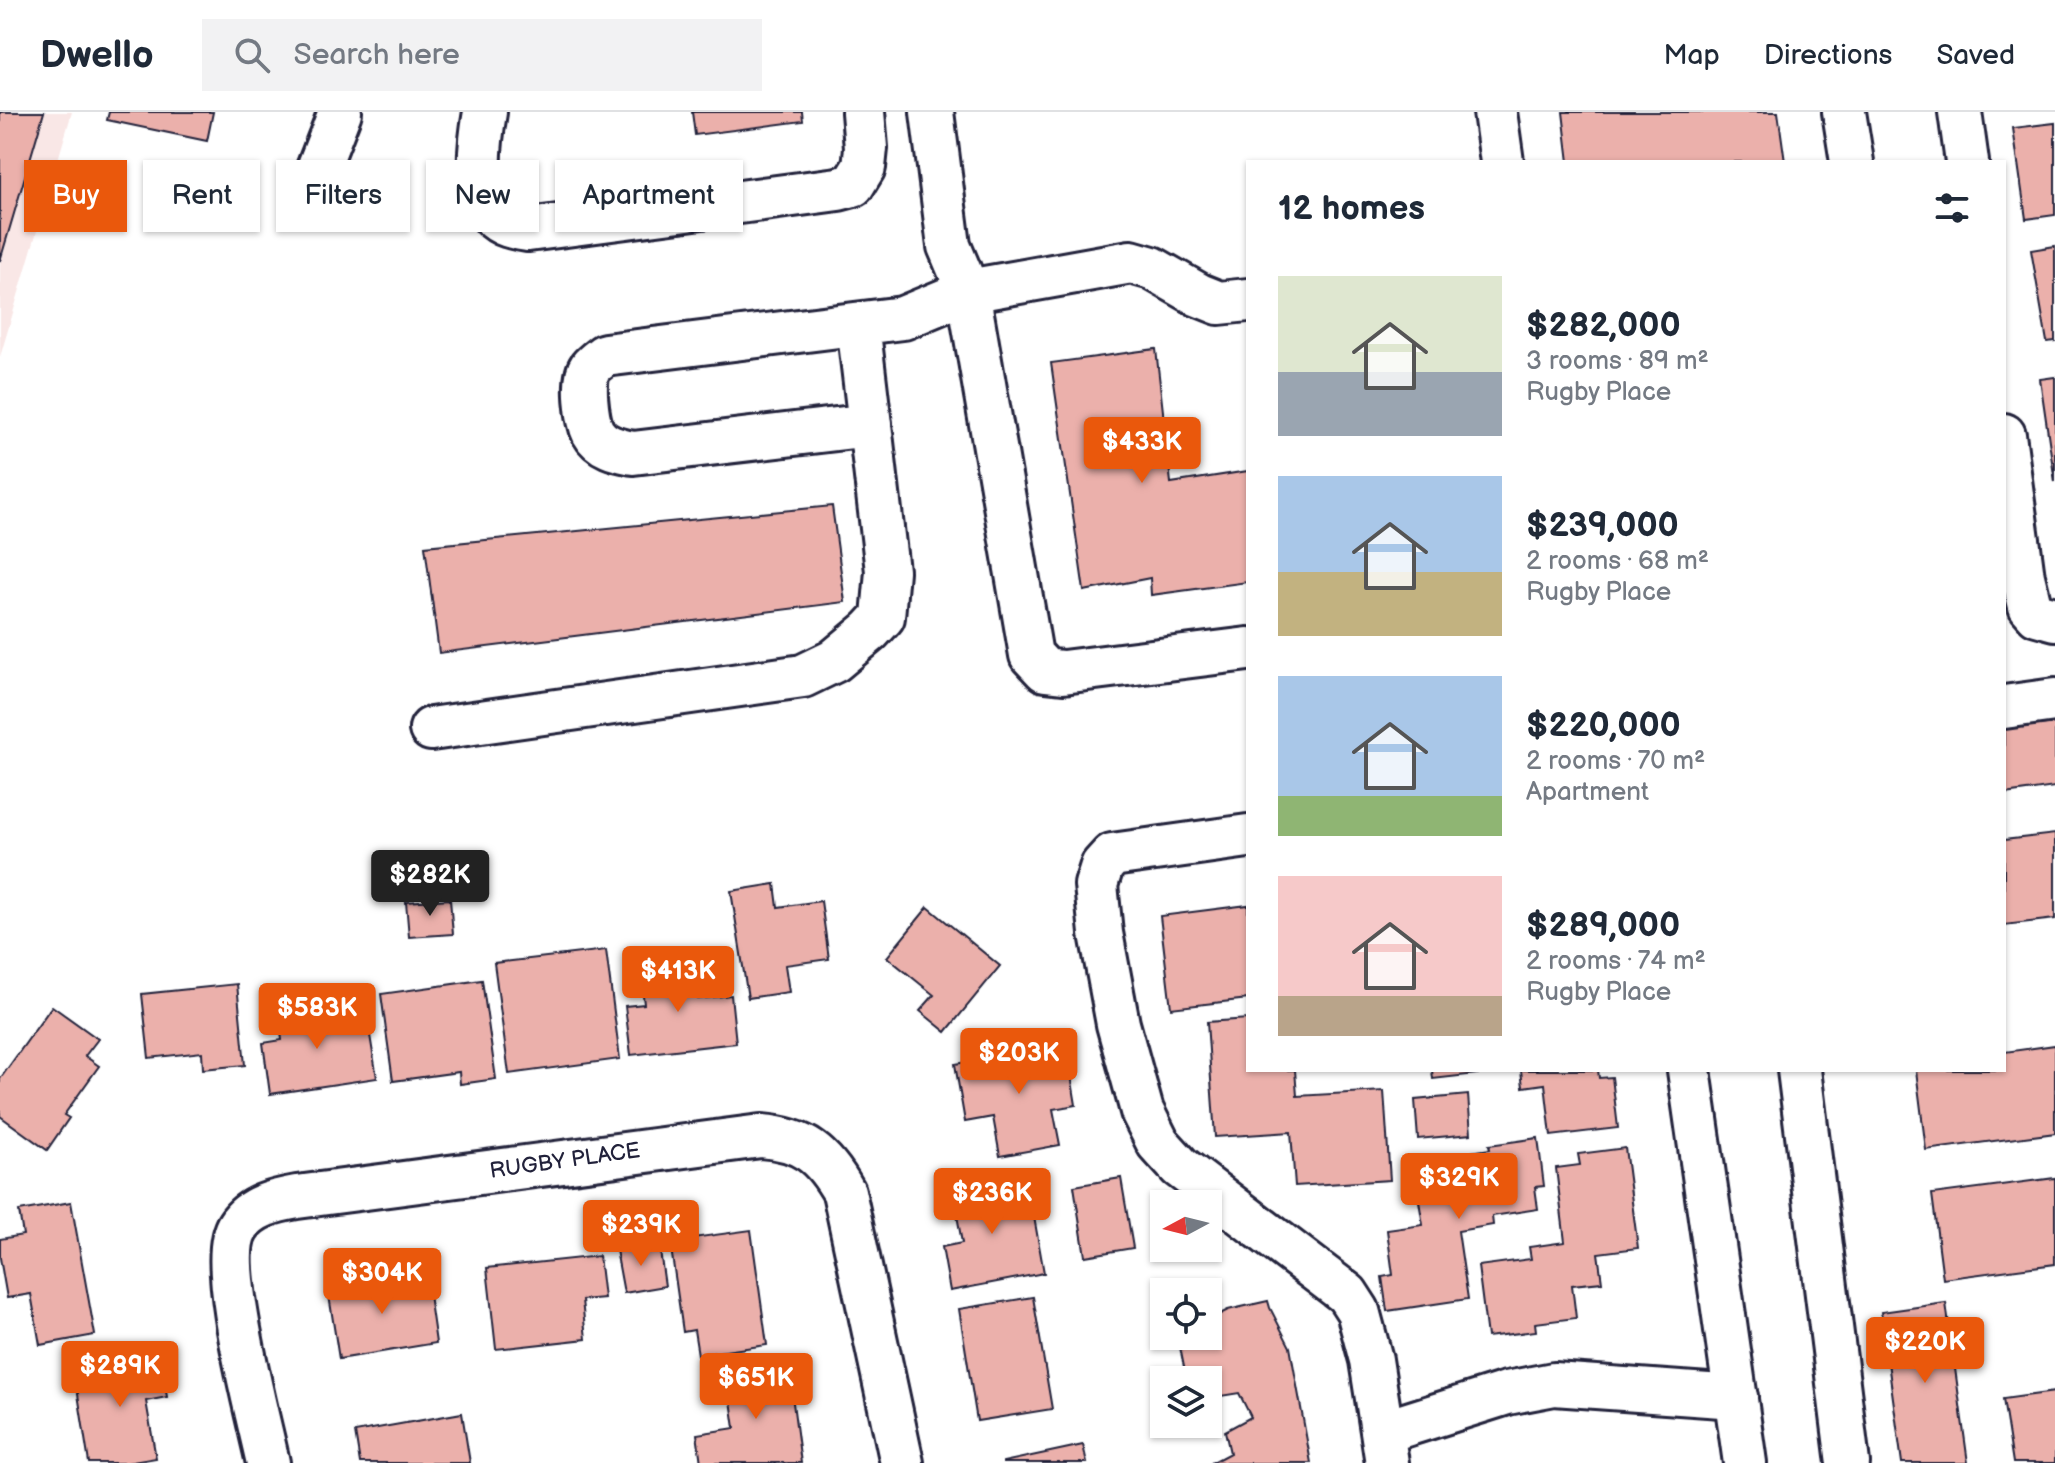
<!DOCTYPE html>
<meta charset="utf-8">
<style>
body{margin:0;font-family:"Balsamiq Sans",sans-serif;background:#f2f2f3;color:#1f2937;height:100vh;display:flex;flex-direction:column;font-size:30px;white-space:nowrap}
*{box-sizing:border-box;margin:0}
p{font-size:26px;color:#747a83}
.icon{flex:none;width:44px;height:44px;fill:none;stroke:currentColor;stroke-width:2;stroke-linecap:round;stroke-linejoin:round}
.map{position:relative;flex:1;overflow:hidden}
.drawer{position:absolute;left:1246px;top:48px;width:760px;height:912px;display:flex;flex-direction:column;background:#fff;border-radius:0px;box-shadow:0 2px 6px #0004}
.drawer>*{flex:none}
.hud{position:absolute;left:24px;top:48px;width:760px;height:72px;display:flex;gap:16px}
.needle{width:52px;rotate:263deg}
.fabs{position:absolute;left:1150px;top:1078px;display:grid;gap:16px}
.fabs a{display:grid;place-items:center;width:72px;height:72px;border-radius:0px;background:#fff;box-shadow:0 2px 6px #0004;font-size:40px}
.price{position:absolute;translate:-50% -68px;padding:0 18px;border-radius:8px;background:#ea580c;color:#fff;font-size:26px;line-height:52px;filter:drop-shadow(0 2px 4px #0008)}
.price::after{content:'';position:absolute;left:50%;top:48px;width:24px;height:18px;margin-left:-12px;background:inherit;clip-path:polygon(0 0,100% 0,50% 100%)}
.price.current{background:#222;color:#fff}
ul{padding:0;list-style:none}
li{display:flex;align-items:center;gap:24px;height:200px;padding:0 32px}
li span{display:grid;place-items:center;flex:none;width:224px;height:160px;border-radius:0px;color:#555}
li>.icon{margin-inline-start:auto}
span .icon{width:96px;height:96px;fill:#fffc;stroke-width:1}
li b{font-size:34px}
h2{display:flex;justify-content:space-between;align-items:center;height:96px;padding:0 32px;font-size:34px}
.tag{padding:0 28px;border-radius:0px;background:#fff;box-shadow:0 2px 6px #0004;font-size:28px;line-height:72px}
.tag.current{background:#ea580c;color:#fff}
header{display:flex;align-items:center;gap:48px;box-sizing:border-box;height:112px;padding:0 40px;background:#fff;border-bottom:2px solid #e0e1e3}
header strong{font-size:38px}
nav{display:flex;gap:44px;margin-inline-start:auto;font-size:28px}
.search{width:560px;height:72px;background:#f2f2f3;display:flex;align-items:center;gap:20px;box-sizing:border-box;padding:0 28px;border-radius:0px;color:#747a83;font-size:30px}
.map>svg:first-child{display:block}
.built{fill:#f9e7e6}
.building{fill:#ebb0ab;stroke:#22223b;stroke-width:2}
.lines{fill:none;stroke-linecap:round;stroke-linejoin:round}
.minor-casing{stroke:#22223b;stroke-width:48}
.minor{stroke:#fff;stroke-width:42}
.labels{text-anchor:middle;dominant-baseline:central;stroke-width:6;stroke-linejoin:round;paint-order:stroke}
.street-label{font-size:22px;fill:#22223b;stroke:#fff}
</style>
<header>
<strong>Dwello</strong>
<div class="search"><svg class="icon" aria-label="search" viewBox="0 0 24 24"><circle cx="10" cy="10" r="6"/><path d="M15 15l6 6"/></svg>Search here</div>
<nav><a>Map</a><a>Directions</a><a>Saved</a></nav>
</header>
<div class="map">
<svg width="2055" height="1351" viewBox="0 0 2055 1351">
<rect width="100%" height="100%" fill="#fff"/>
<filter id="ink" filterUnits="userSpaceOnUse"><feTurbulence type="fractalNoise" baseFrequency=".0125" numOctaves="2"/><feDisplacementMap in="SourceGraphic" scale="16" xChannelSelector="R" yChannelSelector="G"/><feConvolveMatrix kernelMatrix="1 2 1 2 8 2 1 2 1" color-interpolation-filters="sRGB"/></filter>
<g filter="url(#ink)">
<polygon class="built" points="0,0 72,0 0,245"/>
<g class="building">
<polygon points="0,0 44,0 0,149"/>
<polygon points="109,0 213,0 207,29 107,8"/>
<polygon points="692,0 802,0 803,9 695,23"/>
<polygon points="1563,0 1778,0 1785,50 1569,50"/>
<polygon points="2055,11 2055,103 2026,107 2013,16"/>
<polygon points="2055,134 2055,229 2047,230 2031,138"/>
<polygon points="1156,237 1171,371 1248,359 1248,470 1151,483 1150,466 1084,479 1051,251"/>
<polygon points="2055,265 2055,370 2040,267"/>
<polygon points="832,394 845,490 439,541 425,434"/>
<polygon points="2055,611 2055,675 2004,682 2004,617"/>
<polygon points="2055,722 2055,807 2004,813 2004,728"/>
<polygon points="775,772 778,795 821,789 829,847 785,853 789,880 748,886 731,779"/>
<polygon points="450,787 453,822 409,825 406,790"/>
<polygon points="1248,793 1248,887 1171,896 1160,804"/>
<polygon points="928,795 1000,854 946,920 920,899 934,883 887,845"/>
<polygon points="606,838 620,947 509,962 494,851"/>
<polygon points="694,852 698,887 731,883 736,931 631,943 625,894 644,892 640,859"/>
<polygon points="482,868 496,967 460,972 459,960 393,969 381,882"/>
<polygon points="237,872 245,953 203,957 202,940 149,946 142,882"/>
<polygon points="334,889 339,921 369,917 377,966 270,982 263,931 282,928 278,897"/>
<polygon points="52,894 98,927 85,944 99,954 64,1003 69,1006 47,1038 0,1004 0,967"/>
<polygon points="1248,907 1248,958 1295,958 1297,984 1384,979 1390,1068 1295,1074 1291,1020 1215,1025 1207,910"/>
<polygon points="1066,933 1076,993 1053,997 1060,1033 1000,1044 993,1005 965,1010 955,952"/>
<polygon points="2055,933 2055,1021 1926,1038 1916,958 2004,958 2004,940"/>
<polygon points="1432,958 1512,958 1433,967"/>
<polygon points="1521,958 1598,958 1599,966 1612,965 1618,1016 1551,1024 1545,972 1523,975"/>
<polygon points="1468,983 1471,1022 1418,1027 1415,988"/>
<polygon points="1538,1026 1544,1074 1535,1075 1538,1097 1492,1104 1493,1113 1458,1119 1468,1187 1387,1199 1382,1165 1393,1163 1387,1118 1423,1113 1418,1083 1450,1078 1445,1044 1490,1037 1489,1033"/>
<polygon points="1625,1036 1638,1136 1598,1141 1602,1170 1572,1173 1576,1206 1535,1211 1536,1219 1487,1225 1478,1154 1531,1147 1529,1135 1565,1130 1556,1056 1580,1053 1578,1042"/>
<polygon points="1012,1064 1017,1091 1031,1088 1044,1161 950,1179 942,1135 962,1131 952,1075"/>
<polygon points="1121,1066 1133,1136 1085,1144 1074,1074"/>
<polygon points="2055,1066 2055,1152 1943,1167 1932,1082"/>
<polygon points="71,1090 95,1223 40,1233 31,1182 7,1186 0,1146 0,1127 23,1123 19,1099"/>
<polygon points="751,1118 767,1233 698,1243 694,1218 683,1220 670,1129"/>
<polygon points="659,1132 665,1174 624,1181 616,1138"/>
<polygon points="599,1144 604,1186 582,1188 586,1227 496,1237 487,1156"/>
<polygon points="426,1162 436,1231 339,1247 328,1177"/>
<polygon points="1033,1185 1052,1297 977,1309 959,1197"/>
<polygon points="1268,1189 1270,1196 1290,1235 1311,1351 1211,1351 1230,1341 1225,1319 1251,1305 1239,1281 1221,1284 1208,1260 1186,1265 1178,1225 1208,1224 1208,1208 1228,1198"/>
<polygon points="1946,1191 1968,1351 1902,1351 1881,1200"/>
<polygon points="160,1243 167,1285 146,1289 156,1346 127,1351 89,1351 74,1257"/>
<polygon points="788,1253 801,1351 701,1351 697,1322 735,1316 727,1261"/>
<polygon points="2055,1280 2055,1351 2013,1351 2003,1287"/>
<polygon points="462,1301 470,1351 360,1351 355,1320"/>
<polygon points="1083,1333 1087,1351 1003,1351 1003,1350"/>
</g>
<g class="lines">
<g class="minor-casing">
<g id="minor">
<path d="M485,0C480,28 473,82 493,104C502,114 516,116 528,118L838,77L853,73L864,55L866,36L863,0"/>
<polyline points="932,0 949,134 968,179 1031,543 1045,558 1063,560 1248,537"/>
<polyline points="1495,0 1502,50"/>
<polyline points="1844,0 1852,50"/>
<polyline points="1960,0 1967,50"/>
<polyline points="307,85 340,0"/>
<path d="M858,212L870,313L633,341C618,338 601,335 593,320C587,308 582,267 590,256C594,251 600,247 605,243L903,206L968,179L1131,150L1152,156L1199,183L1219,191L1248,188"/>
<polyline points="2004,323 2023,465 2030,494 2037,502 2055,507"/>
<polyline points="2004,595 2055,588"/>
<polyline points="431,617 803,564 834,549 870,519 883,505 887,459 870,313"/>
<polyline points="1248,724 1112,743 1102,754 1096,773 1101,821 1118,912 1142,999 1158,1031 1180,1055 1347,1182 1358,1199 1371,1248 1387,1351"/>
<polyline points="1689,958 1745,1351"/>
<polyline points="1799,958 1848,1351"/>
<polyline points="1383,1320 1507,1281 1554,1272 1736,1285"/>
<path d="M268,1351C259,1307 215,1148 238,1114C251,1094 275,1089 297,1085L761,1024C804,1027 823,1043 844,1080L902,1351"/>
</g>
</g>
<use href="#minor" class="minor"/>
</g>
</g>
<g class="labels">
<g class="street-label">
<text transform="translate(565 1049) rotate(-8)">RUGBY PLACE</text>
</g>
</g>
</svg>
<div class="fabs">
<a><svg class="needle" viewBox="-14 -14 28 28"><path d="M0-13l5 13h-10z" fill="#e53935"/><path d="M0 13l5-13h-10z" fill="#747a83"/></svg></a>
<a><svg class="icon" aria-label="locate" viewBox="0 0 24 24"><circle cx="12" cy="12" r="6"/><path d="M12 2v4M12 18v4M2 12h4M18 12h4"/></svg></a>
<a><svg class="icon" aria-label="layers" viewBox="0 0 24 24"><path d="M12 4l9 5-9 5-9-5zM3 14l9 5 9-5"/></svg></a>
</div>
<b class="price" style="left:1142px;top:373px">$433K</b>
<b class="price current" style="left:430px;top:806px">$282K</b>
<b class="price" style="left:678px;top:902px">$413K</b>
<b class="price" style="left:317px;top:939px">$583K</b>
<b class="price" style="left:1019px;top:984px">$203K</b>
<b class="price" style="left:1459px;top:1109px">$329K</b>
<b class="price" style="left:992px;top:1124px">$236K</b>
<b class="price" style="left:641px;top:1156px">$239K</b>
<b class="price" style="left:382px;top:1204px">$304K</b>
<b class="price" style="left:1925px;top:1273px">$220K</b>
<b class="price" style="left:120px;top:1297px">$289K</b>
<b class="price" style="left:756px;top:1309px">$651K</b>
<div class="hud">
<a class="tag current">Buy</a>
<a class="tag">Rent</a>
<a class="tag">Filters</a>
<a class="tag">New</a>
<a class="tag">Apartment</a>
</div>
<section class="drawer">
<h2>12 homes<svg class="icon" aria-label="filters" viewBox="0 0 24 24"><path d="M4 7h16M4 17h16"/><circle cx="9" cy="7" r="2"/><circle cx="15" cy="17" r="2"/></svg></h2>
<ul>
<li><span style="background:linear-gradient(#dfe7d0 60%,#9aa5b1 0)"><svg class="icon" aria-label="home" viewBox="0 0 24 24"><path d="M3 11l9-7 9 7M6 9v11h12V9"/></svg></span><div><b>$282,000</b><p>3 rooms · 89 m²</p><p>Rugby Place</p></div></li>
<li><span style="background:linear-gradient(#a9c7e8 60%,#c2b280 0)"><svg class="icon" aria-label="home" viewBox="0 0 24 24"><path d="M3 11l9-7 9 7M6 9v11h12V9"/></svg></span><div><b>$239,000</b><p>2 rooms · 68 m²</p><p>Rugby Place</p></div></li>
<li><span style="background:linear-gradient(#a9c7e8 75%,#8fb573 0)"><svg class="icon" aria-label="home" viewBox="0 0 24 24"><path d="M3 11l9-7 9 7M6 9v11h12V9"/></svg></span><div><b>$220,000</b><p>2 rooms · 70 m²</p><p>Apartment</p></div></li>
<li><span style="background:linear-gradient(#f6c9c9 75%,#b9a48a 0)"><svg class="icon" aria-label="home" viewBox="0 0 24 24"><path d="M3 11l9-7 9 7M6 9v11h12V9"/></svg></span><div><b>$289,000</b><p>2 rooms · 74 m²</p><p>Rugby Place</p></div></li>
</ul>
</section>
</div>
